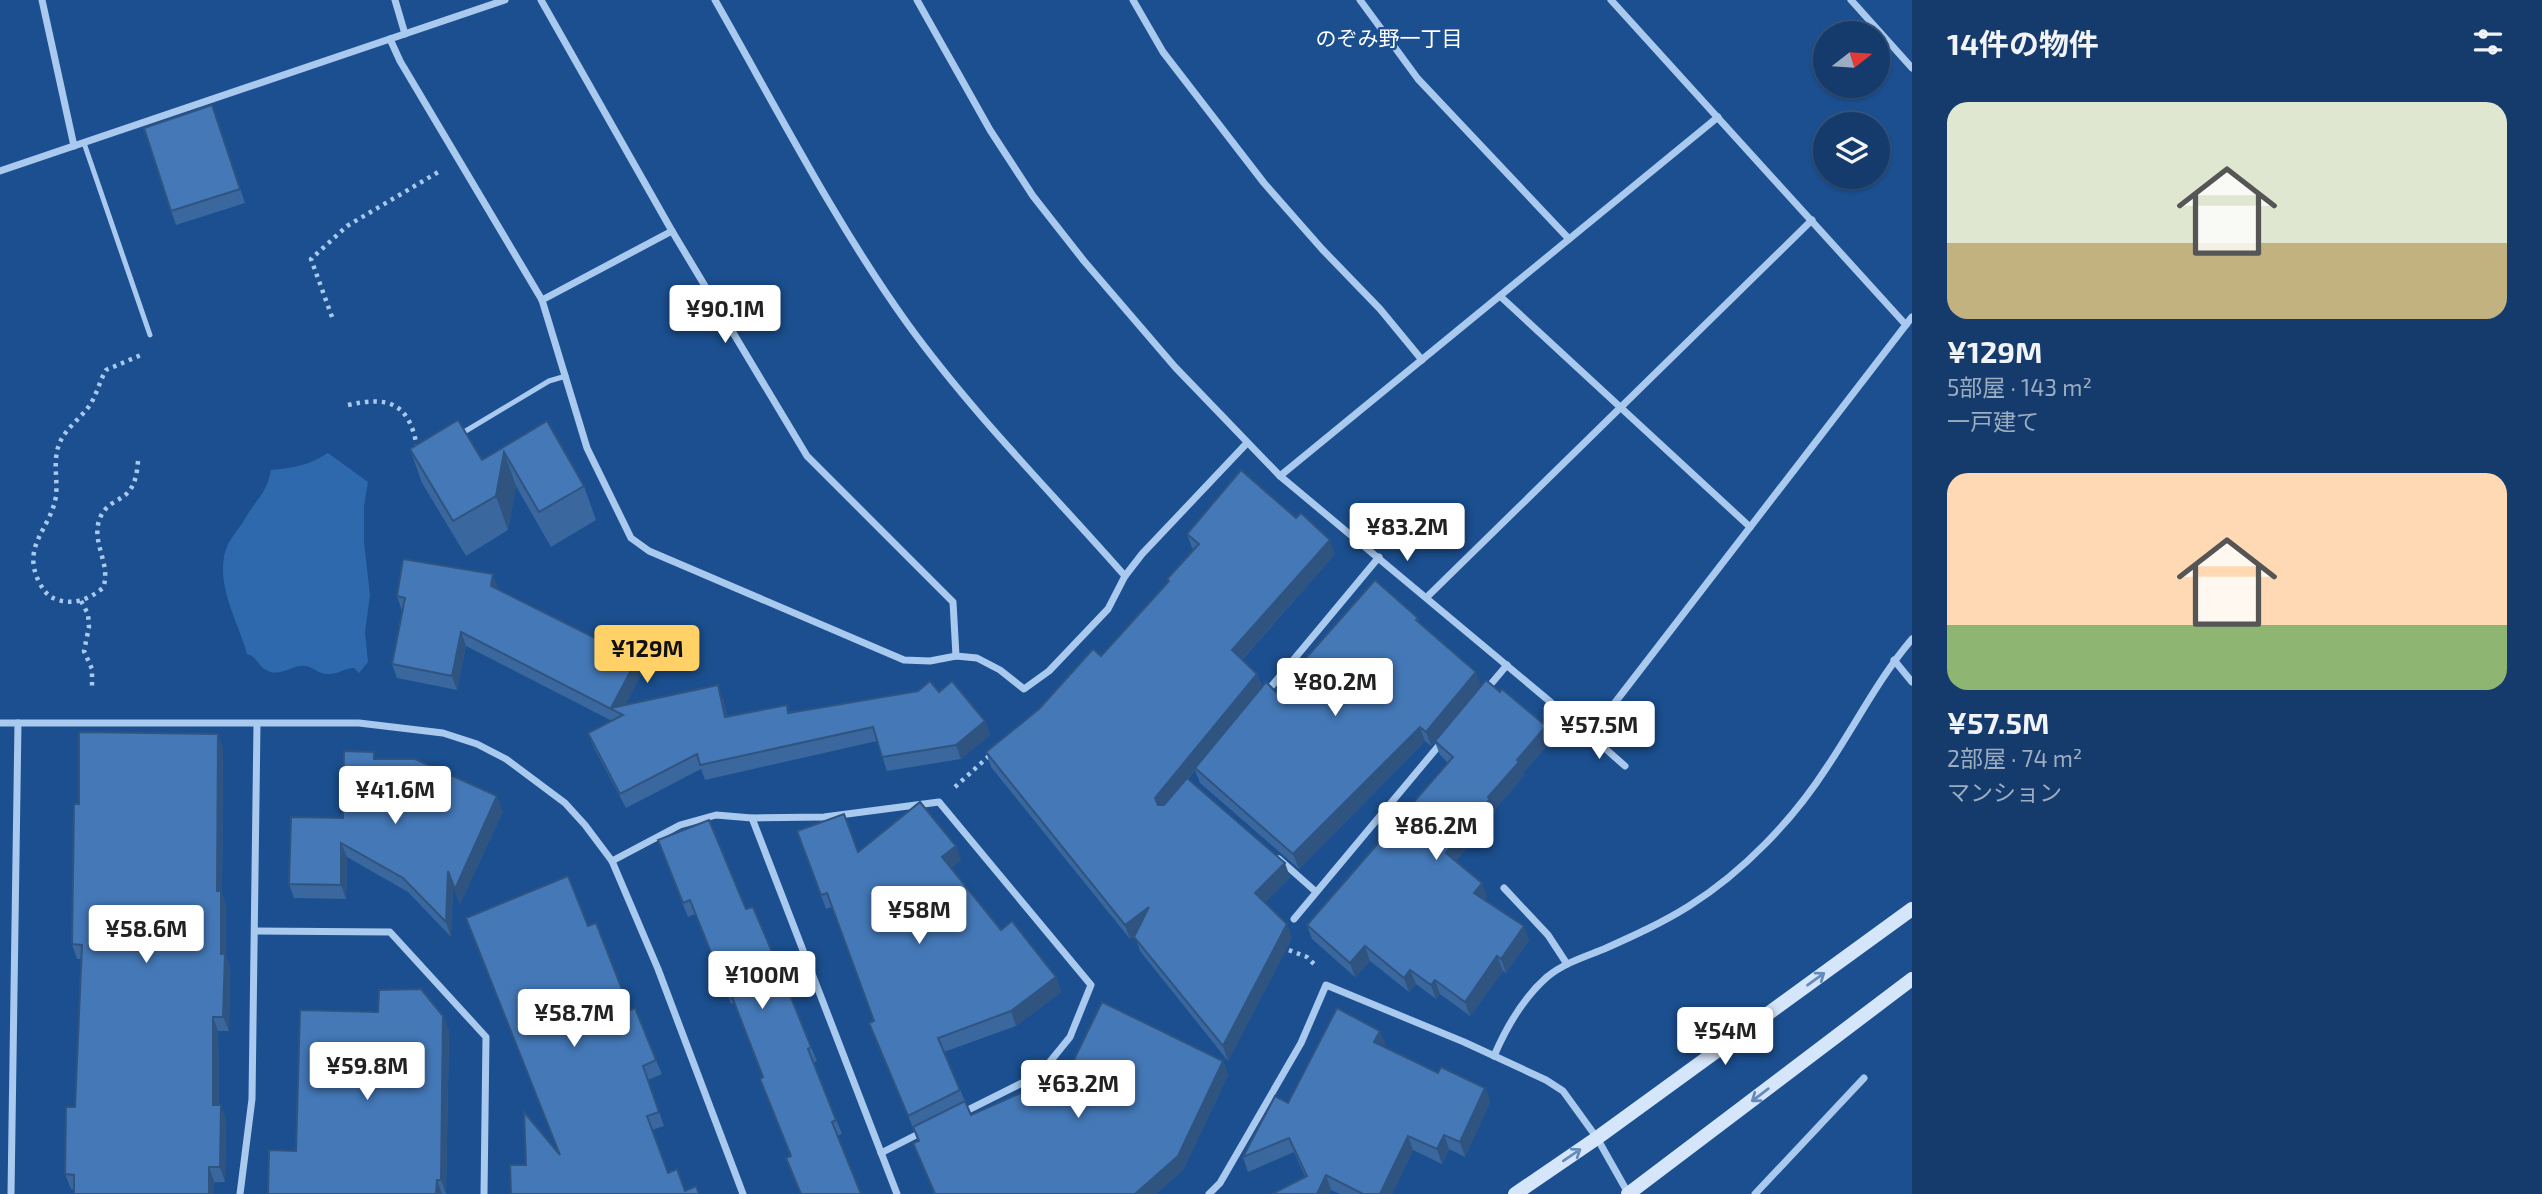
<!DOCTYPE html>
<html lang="ja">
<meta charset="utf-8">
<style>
body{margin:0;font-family:"Exo 2","Noto Sans JP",sans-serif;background:#214673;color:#f1f3f6;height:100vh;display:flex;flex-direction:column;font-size:26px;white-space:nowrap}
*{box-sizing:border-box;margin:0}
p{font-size:23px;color:#9dadc1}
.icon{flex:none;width:38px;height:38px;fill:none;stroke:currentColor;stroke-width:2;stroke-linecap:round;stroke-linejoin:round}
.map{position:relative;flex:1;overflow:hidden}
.side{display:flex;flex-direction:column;background:#143b6b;width:630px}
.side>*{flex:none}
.needle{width:46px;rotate:73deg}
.fabs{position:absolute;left:1813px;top:21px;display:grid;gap:14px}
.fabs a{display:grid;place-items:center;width:77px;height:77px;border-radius:50%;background:#143b6b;box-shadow:0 2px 5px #0004,0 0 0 2px #33557e;font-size:35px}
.price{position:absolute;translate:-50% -60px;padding:0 16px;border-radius:7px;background:#fff;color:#222;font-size:23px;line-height:46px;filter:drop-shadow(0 2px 4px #0008)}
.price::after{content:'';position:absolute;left:50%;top:42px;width:21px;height:16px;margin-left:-10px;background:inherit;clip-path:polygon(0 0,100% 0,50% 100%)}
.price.on{background:#ffd166;color:#111}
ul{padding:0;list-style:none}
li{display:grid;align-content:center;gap:14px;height:371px;padding:0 35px}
li span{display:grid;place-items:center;height:217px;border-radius:21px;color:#555}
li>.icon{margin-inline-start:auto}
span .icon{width:126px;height:126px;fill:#fffc;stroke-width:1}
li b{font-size:30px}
h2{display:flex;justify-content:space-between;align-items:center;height:84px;padding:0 35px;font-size:30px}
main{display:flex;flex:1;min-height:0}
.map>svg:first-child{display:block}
.green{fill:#2e69ad}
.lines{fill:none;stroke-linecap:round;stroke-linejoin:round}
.path{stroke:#a9c9ee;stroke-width:4.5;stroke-dasharray:3.5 5;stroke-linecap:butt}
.lane{stroke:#a9c9ee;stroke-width:5}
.street{stroke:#a9c9ee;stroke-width:7}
.secondary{stroke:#d6e6fa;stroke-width:14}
.wall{fill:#3a679d}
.shaded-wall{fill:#305480}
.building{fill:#4478b7;stroke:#305480;stroke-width:2}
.oneway{stroke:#668bba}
.labels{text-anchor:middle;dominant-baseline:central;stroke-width:5;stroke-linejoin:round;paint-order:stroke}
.neighbourhood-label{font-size:21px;fill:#fff;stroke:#1b4f8f}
</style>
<main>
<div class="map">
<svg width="1912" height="1194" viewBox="0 0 1912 1194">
<rect width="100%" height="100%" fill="#1b4f8f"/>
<path class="green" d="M328,453L368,482L364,506V542L370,595L365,632L368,662L359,673L354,668C344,668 337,675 327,674C319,674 313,667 306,666C293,664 281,677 268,671C258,667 257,656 247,654C238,620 212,580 228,544C233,535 241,526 246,517C257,498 267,493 271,470C294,468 309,465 328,453Z"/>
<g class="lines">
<g class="path">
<polyline points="332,317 311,259 347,226 440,171"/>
<path d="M348,405C388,396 409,402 417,447H420"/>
<path d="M138,461C135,508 111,492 100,518C90,542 112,564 103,588C89,599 75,605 58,600C48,597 44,591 39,582C21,545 51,529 56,496C58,477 52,461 60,442C66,429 78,420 87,409C96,398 99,382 106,370L141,355"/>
<polyline points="81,601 88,614 89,627 84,651 92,669 92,687"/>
<polyline points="955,787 990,755"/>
<polyline points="1281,947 1307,957 1316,966"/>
</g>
<g class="lane">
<polyline points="84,143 150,335"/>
<polyline points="459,435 549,381 566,376"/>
</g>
<g class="street">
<polyline points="42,0 74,146"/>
<polyline points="395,0 405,34"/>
<polyline points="541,0 672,231 807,456 953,602 956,656"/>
<path d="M715,0C776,107 836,224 907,323C972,413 1052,493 1125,576"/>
<polyline points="917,0 990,130 1033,196 1084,261 1175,367 1280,476 1590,735 1912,317"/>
<polyline points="1133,0 1163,52 1264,183 1322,249 1380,309 1422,360"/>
<polyline points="1360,0 1418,79 1569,239"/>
<polyline points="1611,0 1906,325"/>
<polyline points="1851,0 1912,68"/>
<polyline points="390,39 400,61 542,300 587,448 631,538 649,551 904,660 930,661 956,656 977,658 1000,670 1024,689 1049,671 1108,609 1125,576 1142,554 1247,443"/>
<polyline points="0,171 505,0"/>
<polyline points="1500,296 1750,527"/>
<polyline points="542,300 672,231"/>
<polyline points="1280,476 1718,117"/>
<polyline points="1427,597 1812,220"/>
<polyline points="1894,660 1912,682"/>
<polyline points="1485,691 1507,665"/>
<polyline points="1265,694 1379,557"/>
<polyline points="0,723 359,723 443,733 477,744 506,759 565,803 585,825 612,861 658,969 743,1194"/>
<polyline points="1590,735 1625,766"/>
<polyline points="752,818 897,1194"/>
<polyline points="1279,859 1315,891"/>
<polyline points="612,861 680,825 716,815 752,818 824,817 939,802 1091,985 1070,1037 1040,1074 960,1114"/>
<polyline points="1504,888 1548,935 1567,964"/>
<polyline points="1294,919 1441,743"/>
<polyline points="255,931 390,932 486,1037 484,1194"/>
<path d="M1494,1056C1506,1028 1523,998 1547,977C1564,963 1584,957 1604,949C1633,936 1662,923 1689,906C1743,872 1793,820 1827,767C1856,724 1878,679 1912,639"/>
<polyline points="881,1153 924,1131"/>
<polyline points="11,1194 18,723"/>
<polyline points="240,1194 252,1099 257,724"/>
<polyline points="1209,1194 1220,1183 1301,1043 1326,985 1464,1042 1546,1080 1563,1091 1597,1138 1628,1193"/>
<polyline points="1755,1194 1864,1078"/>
</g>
<g class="secondary">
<polyline points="1515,1194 1597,1138 1912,909"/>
<polyline points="1628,1194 1912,979"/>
</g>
</g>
<g class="wall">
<polygon points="212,105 245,203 176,225 171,211"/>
<polygon points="547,421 584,486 596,520 551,547 516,486 508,530 466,556 422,483 410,449 482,460"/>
<polygon points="1187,534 1335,554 1242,660 1257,674 1262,687 1276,692 1418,618 1420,624 1481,685 1551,741 1523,773 1524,776 1494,810 1495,813 1456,861 1487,897 1485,900 1529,940 1506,973 1503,971 1470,1016 1440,994 1436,999 1416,984 1409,992 1370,961 1355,977 1312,939 1307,925 1448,763 1440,755 1435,742 1431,746 1425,741 1299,869 1200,783 1195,770 1188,779 1290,877 1265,902 1292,938 1228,1061 1140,951 1135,936 1130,939 991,767 986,752 1101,656 1168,582 1167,579 1194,549 1192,548"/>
<polygon points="498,588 498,589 642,673 625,705 723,699 727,716 787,705 789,712 939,692 985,721 990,735 961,759 887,771 877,741 705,780 701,769 626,808 594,748 588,733 612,721 466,646 457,690 397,678 392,664 402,611 397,596"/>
<polygon points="223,748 222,894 226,905 226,957 230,968 229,1031 218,1031 219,1105 226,1119 225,1182 71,1189 65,1174 75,1107 81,959 77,959 72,944 79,804"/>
<polygon points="376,759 503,811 460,904 453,885 451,937 408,892 347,857 346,899 294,898 289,884 343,818"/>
<polygon points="797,831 858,852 961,860 951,868 1001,930 1056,977 1061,992 1016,1026 944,1052 971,1115 1223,1061 1228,1075 1183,1170 1156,1194 934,1194 913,1143 918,1141 914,1130 869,1023 874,1021 832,907 826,909"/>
<polygon points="663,855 746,909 811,1047 817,1061 813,1063 842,1134 837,1136 861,1194 800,1194 786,1158 790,1156 763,1077 734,1003 731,1004 695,914 688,917"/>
<polygon points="588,926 630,1010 656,1060 662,1074 648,1080 664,1126 652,1130 668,1173 685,1191 699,1194 526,1165 559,1154"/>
<polygon points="449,1030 446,1194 268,1194 296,1151"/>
<polygon points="1386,1045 1384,1047 1438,1073 1485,1088 1490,1102 1465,1157 1449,1149 1442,1164 1413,1150 1392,1194 1340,1194 1331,1190 1329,1194 1272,1194 1305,1176 1294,1152 1248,1172 1243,1157 1288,1103"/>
</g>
<g class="shaded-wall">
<polygon points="504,452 516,486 508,530 496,496"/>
<polygon points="1330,540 1335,554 1237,665 1232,650"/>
<polygon points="493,574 498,588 496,600 491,586"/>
<polygon points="461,632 466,646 457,690 452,676"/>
<polygon points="637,659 642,673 621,714 611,708"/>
<polygon points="1476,672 1481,686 1431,746 1426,732"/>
<polygon points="1257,674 1262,688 1160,812 1155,798"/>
<polygon points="718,685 723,699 730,731 725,717"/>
<polygon points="985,721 990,735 961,759 956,745"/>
<polygon points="1546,726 1551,741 1523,773 1524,776 1494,810 1495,813 1451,867 1446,853 1517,760"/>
<polygon points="1420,727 1425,741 1299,869 1293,854"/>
<polygon points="218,734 223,748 222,894 226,905 226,957 230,968 229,1031 223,1017 221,954 217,891"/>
<polygon points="497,796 503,811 460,904 455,889"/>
<polygon points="341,843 347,857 346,899 341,885"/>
<polygon points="956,846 961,860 948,871 942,857"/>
<polygon points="1285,863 1290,877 1260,907 1255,893"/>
<polygon points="448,871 453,885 451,937 446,922"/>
<polygon points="1482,883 1487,897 1479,907 1474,893"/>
<polygon points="1149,907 1154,921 1130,939 1125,925"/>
<polygon points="1287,924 1292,938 1228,1061 1223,1046"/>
<polygon points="1524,926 1529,940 1506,973 1501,959"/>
<polygon points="1365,946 1370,961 1355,977 1350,963"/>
<polygon points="1497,956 1503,971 1470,1016 1465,1002"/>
<polygon points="1410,970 1416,984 1409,992 1404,978"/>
<polygon points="1056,977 1061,992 1016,1026 1011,1011"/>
<polygon points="1435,980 1440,994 1436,999 1431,985"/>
<polygon points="443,1016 449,1030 446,1194 441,1180"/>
<polygon points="213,1017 218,1031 219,1119 213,1105"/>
<polygon points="1380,1031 1386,1045 1379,1057 1374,1042"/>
<polygon points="1223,1061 1228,1075 1183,1170 1156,1194 1135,1194"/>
<polygon points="1485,1088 1490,1102 1465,1157 1460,1142"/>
<polygon points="221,1105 226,1119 225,1182 220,1167"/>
<polygon points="1444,1135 1449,1149 1442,1164 1437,1149"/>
<polygon points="1408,1136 1413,1150 1392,1194 1380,1194"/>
<polygon points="209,1167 214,1181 214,1194 209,1194"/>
<polygon points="1326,1175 1331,1190 1329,1194 1317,1194"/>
<polygon points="437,1180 442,1194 436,1194"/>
</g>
<g class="building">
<polygon points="212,105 240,189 171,211 144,128"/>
<polygon points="458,420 482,460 547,421 584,486 539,512 504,452 496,496 453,521 410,449"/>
<polygon points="1241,470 1296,518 1301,513 1330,540 1232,650 1257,674 1155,798 1158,805 1164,805 1187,778 1285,863 1255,893 1287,924 1223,1046 1134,937 1149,907 1125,925 986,752 1039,709 1093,649 1101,656 1169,581 1167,579 1199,544 1187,534"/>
<polygon points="403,559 493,574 491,586 637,659 611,708 718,685 725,717 787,705 788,713 918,691 930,681 939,692 952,681 985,721 956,745 882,757 873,727 700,765 697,754 620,794 588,733 623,715 461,632 452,676 392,664 405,598 397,596"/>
<polygon points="1375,580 1418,618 1416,620 1476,672 1426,732 1420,727 1293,854 1195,768 1266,682 1276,692"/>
<polygon points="1486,680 1500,692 1502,689 1546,726 1517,760 1519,762 1488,797 1490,799 1446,853 1482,883 1474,893 1524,926 1501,959 1497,956 1465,1002 1435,980 1431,985 1410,970 1404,978 1365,946 1350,963 1307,925 1453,757 1435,741"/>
<polygon points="79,732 218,734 217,891 221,891 221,954 225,954 223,1017 213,1017 213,1105 221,1105 220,1167 209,1167 209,1194 74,1194 74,1175 65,1174 66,1107 75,1107 82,945 72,944 74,804 79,804"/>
<polygon points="344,751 374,752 374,759 415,759 497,796 455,889 448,871 446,922 403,878 341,843 341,885 289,884 291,817 343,818"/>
<polygon points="920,802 956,846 942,857 1001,930 1012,921 1056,977 1011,1011 938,1038 960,1090 908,1116 869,1023 874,1021 827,893 821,895 797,831 844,814 858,852"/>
<polygon points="709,820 746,909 753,907 786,985 811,1047 808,1049 836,1120 832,1122 861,1194 801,1194 786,1158 791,1156 760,1079 763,1077 729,989 726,990 690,900 683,903 658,840"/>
<polygon points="568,876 588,926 596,923 630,1010 635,1008 656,1060 643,1066 659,1112 647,1116 668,1173 677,1169 685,1191 696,1186 699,1194 511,1194 510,1165 526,1165 524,1112 560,1155 466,918"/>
<polygon points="421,989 443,1016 441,1180 437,1180 436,1194 268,1194 269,1150 296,1151 300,1010 378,1012 379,990"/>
<polygon points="1102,1002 1223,1061 1178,1156 1135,1194 935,1194 913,1143 919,1141 913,1127 965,1101 971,1115 1068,1072"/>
<polygon points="1337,1008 1380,1031 1374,1042 1438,1073 1441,1067 1485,1088 1460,1142 1444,1135 1437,1149 1408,1136 1380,1194 1363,1194 1326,1175 1317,1194 1272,1194 1307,1176 1289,1138 1243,1157 1275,1096 1288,1103"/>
</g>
<defs><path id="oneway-shaft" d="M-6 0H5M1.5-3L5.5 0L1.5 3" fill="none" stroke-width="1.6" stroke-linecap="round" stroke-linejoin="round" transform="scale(1.75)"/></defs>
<g class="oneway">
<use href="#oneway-shaft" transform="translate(1816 979) rotate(-36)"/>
<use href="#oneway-shaft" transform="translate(1760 1095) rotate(143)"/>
<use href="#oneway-shaft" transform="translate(1572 1155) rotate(-34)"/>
</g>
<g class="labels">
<g class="neighbourhood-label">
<text x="1389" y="37">のぞみ野一丁目</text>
</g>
</g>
</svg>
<div class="fabs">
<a><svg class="needle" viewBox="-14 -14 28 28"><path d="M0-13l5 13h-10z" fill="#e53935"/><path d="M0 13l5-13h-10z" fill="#9dadc1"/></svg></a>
<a><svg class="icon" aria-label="layers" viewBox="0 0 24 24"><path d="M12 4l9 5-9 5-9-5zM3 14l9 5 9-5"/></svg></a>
</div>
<b class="price" style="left:725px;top:345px">¥90.1M</b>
<b class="price" style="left:1407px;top:563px">¥83.2M</b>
<b class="price on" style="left:647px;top:685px">¥129M</b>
<b class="price" style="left:1335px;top:718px">¥80.2M</b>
<b class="price" style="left:1599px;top:761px">¥57.5M</b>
<b class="price" style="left:395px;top:826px">¥41.6M</b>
<b class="price" style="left:1436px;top:862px">¥86.2M</b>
<b class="price" style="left:919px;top:946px">¥58M</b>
<b class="price" style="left:146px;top:965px">¥58.6M</b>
<b class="price" style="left:762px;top:1011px">¥100M</b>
<b class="price" style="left:574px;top:1049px">¥58.7M</b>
<b class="price" style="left:1725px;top:1067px">¥54M</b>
<b class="price" style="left:367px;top:1102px">¥59.8M</b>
<b class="price" style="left:1078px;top:1120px">¥63.2M</b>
</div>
<section class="side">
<h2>14件の物件<svg class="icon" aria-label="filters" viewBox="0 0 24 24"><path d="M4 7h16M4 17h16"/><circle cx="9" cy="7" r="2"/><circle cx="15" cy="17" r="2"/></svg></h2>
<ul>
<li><span style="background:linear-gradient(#dfe7d0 65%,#c2b280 0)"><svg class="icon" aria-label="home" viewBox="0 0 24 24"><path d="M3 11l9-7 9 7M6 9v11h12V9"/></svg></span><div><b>¥129M</b><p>5部屋 · 143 m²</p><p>一戸建て</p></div></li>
<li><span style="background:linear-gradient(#ffd9b3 70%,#8fb573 0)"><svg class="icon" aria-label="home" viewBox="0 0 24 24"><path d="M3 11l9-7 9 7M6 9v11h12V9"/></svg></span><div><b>¥57.5M</b><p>2部屋 · 74 m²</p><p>マンション</p></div></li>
</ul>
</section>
</main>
